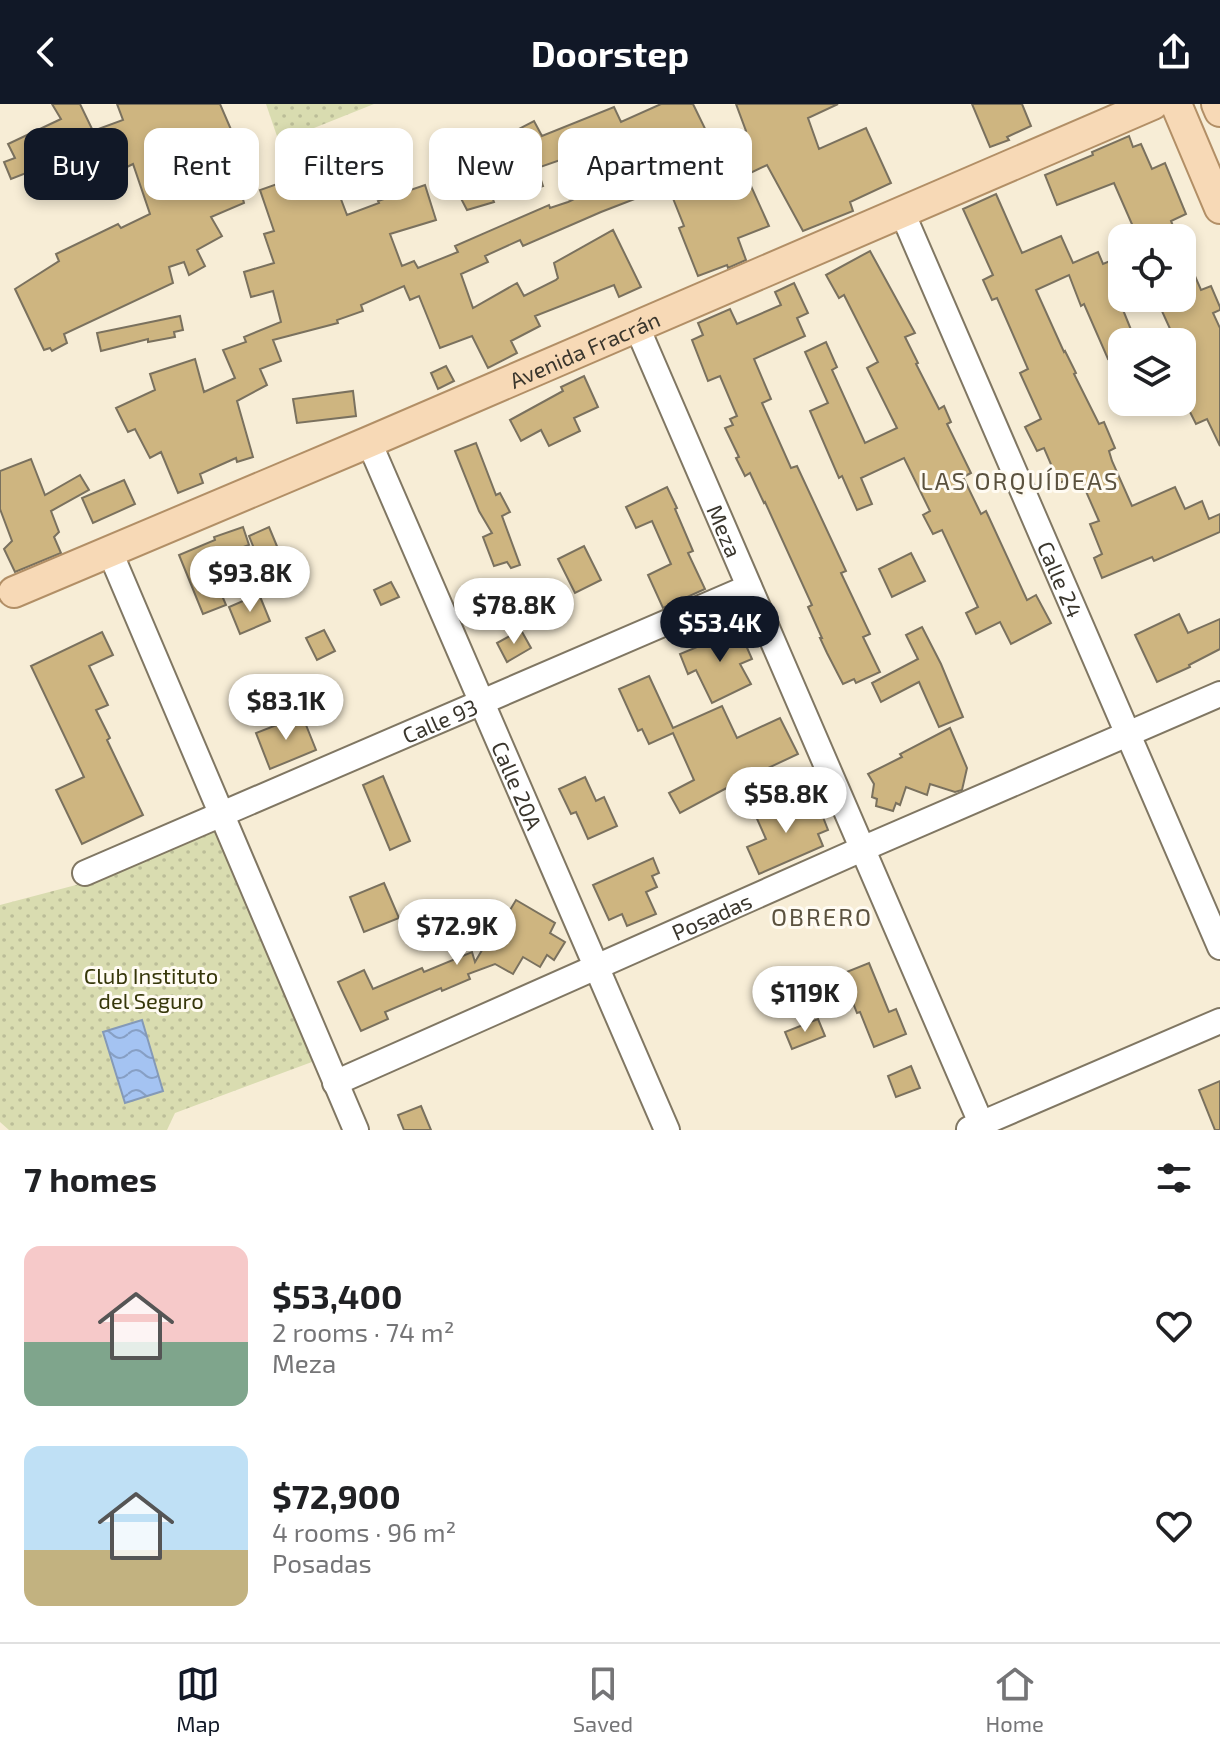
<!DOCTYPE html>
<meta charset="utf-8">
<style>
body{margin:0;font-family:"Exo 2",sans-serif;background:#f2f2f2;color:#202124;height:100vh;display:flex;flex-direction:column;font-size:30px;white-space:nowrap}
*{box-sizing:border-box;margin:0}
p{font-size:26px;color:#757577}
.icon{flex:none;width:44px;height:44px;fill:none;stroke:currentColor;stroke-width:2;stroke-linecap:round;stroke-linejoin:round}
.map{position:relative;height:1026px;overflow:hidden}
.drawer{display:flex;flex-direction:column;background:#fff;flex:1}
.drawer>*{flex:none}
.guide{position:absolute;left:24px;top:24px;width:800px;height:72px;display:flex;gap:16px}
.controls{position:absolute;left:1108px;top:120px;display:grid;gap:16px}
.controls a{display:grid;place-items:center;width:88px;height:88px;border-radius:16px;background:#fff;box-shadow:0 4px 12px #0003;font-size:40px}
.price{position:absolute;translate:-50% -68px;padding:0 18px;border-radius:28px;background:#fff;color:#222;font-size:26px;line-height:52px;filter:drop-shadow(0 2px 4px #0008)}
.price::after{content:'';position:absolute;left:50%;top:48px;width:24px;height:18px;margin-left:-12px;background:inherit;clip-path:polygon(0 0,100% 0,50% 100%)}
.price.selected{background:#111827;color:#fff}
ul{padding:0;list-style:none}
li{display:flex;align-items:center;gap:24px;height:200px;padding:0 24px}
li span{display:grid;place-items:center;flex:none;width:224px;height:160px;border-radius:16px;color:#555}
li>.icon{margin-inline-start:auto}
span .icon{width:96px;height:96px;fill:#fffc;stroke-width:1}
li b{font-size:34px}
h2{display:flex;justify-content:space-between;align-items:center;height:96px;padding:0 24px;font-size:34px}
.pill{padding:0 28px;border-radius:16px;background:#fff;box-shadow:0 4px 12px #0003;font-size:28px;line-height:72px}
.pill.selected{background:#111827;color:#fff}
header{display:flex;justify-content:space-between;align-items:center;height:104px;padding:0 24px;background:#111827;color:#fff;font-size:36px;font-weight:700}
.dock{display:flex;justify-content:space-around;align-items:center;height:112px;border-top:2px solid #e0e0e0;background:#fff;font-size:22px;color:#757577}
.dock a{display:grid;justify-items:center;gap:4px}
.dock .selected{color:#111827}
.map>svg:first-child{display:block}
.park{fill:url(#park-dots)}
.water{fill:url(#water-waves);stroke:#8499b7;stroke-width:2}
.building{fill:#ceb580;stroke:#7a715e;stroke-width:2}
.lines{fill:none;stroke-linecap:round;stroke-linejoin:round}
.minor-casing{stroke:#807763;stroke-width:28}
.major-casing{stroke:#b28f66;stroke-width:34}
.minor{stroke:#fff;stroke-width:24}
.major{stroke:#f7d9b6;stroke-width:30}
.labels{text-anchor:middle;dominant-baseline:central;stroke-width:6;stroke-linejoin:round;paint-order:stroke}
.street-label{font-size:22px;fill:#3a362d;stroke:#fffbf2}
.park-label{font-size:22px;fill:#36370a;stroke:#fffbf2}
.neighbourhood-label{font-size:24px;letter-spacing:2px;fill:#5b523f;stroke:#fffbf2}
</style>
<header><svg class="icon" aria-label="back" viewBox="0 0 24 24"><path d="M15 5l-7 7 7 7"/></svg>Doorstep<svg class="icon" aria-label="share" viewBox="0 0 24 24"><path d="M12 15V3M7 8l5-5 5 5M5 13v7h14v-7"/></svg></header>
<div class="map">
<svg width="1220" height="1026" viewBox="0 0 1220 1026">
<defs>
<pattern id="park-dots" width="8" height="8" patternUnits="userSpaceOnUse" patternTransform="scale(2)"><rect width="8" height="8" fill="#d9dcb0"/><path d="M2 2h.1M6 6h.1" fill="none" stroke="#bbbd98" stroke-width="1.8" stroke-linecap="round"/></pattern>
<pattern id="water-waves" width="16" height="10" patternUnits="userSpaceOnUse" patternTransform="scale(2)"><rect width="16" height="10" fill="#a4c3f2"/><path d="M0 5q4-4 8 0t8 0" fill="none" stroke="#879fc4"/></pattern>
</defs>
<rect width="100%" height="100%" fill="#f7edd6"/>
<g class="park">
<polygon points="266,0 374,0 279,38"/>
<polygon points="221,720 320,955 175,1009 167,1026 9,1026 0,1018 0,801 76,781"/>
</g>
<polygon class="water" points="142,916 163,987 125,999 103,928"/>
<g class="building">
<polygon points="52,0 80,0 93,27 123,16 117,0 220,0 239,44 230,48 244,99 211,113 222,132 197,146 205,162 189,171 184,158 169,163 173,179 64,230 67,239 52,247 50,244 44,246 15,185 59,157 56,150 118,120 121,124 150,110 133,60 87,83 80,69 36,91 26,69 11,75 4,58 15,54 8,40 61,15"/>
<polygon points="661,0 693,0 712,39 746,27 736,0 838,0 808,14 819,45 866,24 891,79 850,98 853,107 803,127 767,61 746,71 769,122 738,134 746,156 728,164 727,161 698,172 679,124 684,122 668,82 601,108 523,142 520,136 485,152 488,158 461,170 473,204 517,179 524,192 556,176 558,174 554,159 613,126 641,183 619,193 614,181 535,212 540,222 511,237 517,249 488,264 472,232 440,244 419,192 410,196 404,182 361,201 363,207 337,216 338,219 273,236 281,257 260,265 267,281 237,297 253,353 237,358 236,354 200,370 203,379 178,389 161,348 150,354 135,325 128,328 116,304 155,286 150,270 195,255 204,288 235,274 223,246 246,238 244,233 281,218 273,187 251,193 244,168 274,159 264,130 274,127 260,86 297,73 300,80 331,69 347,111 379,99 378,97 425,81 436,116 390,130 402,162 414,157 418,164 458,148 455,142 549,101 550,104 568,98 603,81 589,46 537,64 543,82 527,87 520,66 487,80 494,98 467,106 454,81 475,71 468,52 493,42 492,39 534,17 542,32 614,3 621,18"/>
<polygon points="972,0 1022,0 1031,22 1007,33 1009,36 990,43"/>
<polygon points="1129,32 1133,43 1141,40 1152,65 1165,59 1186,110 1171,117 1178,134 1138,134 1114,79 1057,101 1045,71 1093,51 1092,48"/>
<polygon points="996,90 1022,149 1061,132 1073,159 1098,148 1103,160 1122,152 1122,195 1119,196 1136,238 1122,238 1122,249 1108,255 1084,200 1081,202 1069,171 1036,186 1064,248 1065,247 1076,269 1074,270 1099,320 1104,318 1115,344 1109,347 1112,357 1132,402 1175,383 1185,405 1202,397 1209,415 1220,410 1220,428 1154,457 1152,453 1102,474 1094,454 1102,450 1090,420 1099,417 1081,376 1075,379 1072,374 1059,379 1044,344 1037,347 1025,323 1041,315 1020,269 1028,265 997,194 992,196 983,176 993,171 963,105"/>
<polygon points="1182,142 1201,186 1211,182 1220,203 1220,206 1213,209 1220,224 1220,342 1207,315 1196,320 1188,304 1191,303 1182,285 1182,238 1176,238 1156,194 1182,194"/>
<polygon points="870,147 915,229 905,233 918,259 916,260 939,305 944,302 951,318 947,320 971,369 963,373 981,410 986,407 1027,496 1036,491 1051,519 1011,540 1000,518 976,530 966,509 978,503 942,426 933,430 923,411 930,407 904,354 861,374 872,400 857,406 842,372 839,374 810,307 828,299 805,248 826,238 837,263 832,266 865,339 897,324 867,264 878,258 844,191 839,194 826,171"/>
<polygon points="794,179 808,209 797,214 805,232 754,255 771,295 762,299 791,364 797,362 846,467 841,469 870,530 863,533 880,568 856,579 854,575 843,580 827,549 820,534 822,534 808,503 812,501 765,398 764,399 750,369 745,372 736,354 739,353 725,324 733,321 730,315 737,312 720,272 708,277 692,236 703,231 698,219 730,205 737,220 781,201 775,188"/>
<polygon points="180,212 183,226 174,228 175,233 148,238 148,235 101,247 97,229"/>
<polygon points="446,262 454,277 438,285 431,269"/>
<polygon points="584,272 598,303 574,314 580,327 549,342 541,326 521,337 510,316 563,287 561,283"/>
<polygon points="353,287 356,312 297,319 293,295"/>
<polygon points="476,339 496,391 500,389 510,408 502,412 520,461 511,464 507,458 494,462 483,433 492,429 479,407 455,347"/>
<polygon points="31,355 45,391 80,371 89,386 51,407 59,428 54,433 61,449 15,468 4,445 12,437 0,405 0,367"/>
<polygon points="124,376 135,400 93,419 82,394"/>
<polygon points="667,383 677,404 675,405 693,447 688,449 705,485 663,504 648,471 671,460 652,417 636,424 626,403"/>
<polygon points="243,423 249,441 207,456 226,501 203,510 179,451 215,436 214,433"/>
<polygon points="269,423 291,476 270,484 249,432"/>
<polygon points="584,442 601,476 575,489 558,455"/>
<polygon points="911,449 925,477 892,493 879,465"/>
<polygon points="391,478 399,493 381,501 374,486"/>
<polygon points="259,490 270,517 240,530 229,503"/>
<polygon points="1179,510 1188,529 1220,515 1220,545 1189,561 1190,563 1157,578 1135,531"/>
<polygon points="737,521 752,555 740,560 751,580 712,599 696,566 688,570 680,550 719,534 717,530"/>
<polygon points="922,523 941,560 963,613 939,623 919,578 881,598 872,579 918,555 906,531"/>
<polygon points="324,526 335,547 317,556 306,534"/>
<polygon points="521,526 531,544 507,558 497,539"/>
<polygon points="102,528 113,551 89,562 108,601 96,606 110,634 107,636 143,711 82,740 56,686 84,673 31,562"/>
<polygon points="649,572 673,624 722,602 737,634 780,614 798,650 736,679 680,709 669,689 694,676 673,629 649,640 642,625 638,627 619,585"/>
<polygon points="302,611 316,646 270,665 256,629"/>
<polygon points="950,624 967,664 962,686 955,688 930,680 927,691 906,683 900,701 896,699 893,707 876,702 877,695 872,693 874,680 868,670 902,653 900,650"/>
<polygon points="383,672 410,737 390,746 363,681"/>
<polygon points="585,673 596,697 604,693 617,722 588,735 576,708 571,710 559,685"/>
<polygon points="789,694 796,712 819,703 828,726 818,730 823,742 759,770 747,743 766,735 754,708"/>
<polygon points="653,754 659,769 652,772 657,783 646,788 656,810 627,822 622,810 609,816 593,781"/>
<polygon points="384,779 399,814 364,828 350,793"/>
<polygon points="516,796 555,819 550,829 565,838 554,856 547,851 540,863 523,853 513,870 495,860 468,870 470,875 442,887 441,884 385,908 388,915 361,927 338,878 364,866 373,885 422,864 424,868 472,848 475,858 498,819 501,821"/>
<polygon points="869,859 889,908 896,905 906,930 874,943 860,908 857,909 851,894 834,901 824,877"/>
<polygon points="818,915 825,932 792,945 785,928"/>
<polygon points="911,962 920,984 896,993 888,972"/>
<polygon points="1220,977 1220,1026 1215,1026 1199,986"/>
<polygon points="421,1002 431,1026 404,1026 398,1011"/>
</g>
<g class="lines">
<g class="minor-casing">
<g id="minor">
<path id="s1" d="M902,108L1220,843"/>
<path id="s2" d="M637,223L984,1026"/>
<path id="s3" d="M369,338L667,1026"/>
<polyline points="110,448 356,1026"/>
<path id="s4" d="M85,769L749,483"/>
<path id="s5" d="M335,979L862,745L1220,590"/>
<polyline points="969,1025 1220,917"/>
</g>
</g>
<g class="major-casing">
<g id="major">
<polyline points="1176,0 1220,104"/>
<polyline points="1217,0 1220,7"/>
<path id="s6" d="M14,488L369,338L1153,0"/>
</g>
</g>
<use href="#minor" class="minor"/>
<use href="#major" class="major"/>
</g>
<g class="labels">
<g class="street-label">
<text stroke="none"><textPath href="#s6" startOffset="620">Avenida Fracrán</textPath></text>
<text stroke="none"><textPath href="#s2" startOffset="222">Meza</textPath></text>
<text stroke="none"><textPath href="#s1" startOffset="400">Calle 24</textPath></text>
<text stroke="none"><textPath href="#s4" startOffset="386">Calle 93</textPath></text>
<text stroke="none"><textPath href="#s3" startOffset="374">Calle 20A</textPath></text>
<text stroke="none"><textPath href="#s5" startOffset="412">Posadas</textPath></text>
</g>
<g class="park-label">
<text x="151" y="871">Club Instituto<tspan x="151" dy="25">del Seguro</tspan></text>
</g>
<g class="neighbourhood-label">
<text x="1020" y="376">LAS ORQUÍDEAS</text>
<text x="822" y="812">OBRERO</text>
</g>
</g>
</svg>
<div class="controls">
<a><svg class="icon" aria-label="locate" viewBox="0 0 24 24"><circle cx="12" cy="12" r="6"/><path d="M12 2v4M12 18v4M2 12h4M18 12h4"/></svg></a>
<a><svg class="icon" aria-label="layers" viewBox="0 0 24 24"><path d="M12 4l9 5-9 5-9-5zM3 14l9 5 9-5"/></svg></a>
</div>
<b class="price" style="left:250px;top:510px">$93.8K</b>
<b class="price" style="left:514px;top:542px">$78.8K</b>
<b class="price selected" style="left:720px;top:560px">$53.4K</b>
<b class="price" style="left:286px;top:638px">$83.1K</b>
<b class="price" style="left:786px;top:731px">$58.8K</b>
<b class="price" style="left:457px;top:863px">$72.9K</b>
<b class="price" style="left:805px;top:930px">$119K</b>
<div class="guide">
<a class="pill selected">Buy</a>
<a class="pill">Rent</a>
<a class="pill">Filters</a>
<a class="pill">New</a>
<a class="pill">Apartment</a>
</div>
</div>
<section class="drawer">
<h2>7 homes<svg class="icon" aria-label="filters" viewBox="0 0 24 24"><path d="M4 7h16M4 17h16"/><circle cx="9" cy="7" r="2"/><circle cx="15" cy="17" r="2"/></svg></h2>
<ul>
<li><span style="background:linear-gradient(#f6c9c9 60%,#7fa58c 0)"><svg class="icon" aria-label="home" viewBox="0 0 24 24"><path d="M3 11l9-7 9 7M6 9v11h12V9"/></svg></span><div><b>$53,400</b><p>2 rooms · 74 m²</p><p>Meza</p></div><svg class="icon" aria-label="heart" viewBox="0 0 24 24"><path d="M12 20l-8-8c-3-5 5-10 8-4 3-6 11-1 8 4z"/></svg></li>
<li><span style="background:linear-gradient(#bfe0f5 65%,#c2b280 0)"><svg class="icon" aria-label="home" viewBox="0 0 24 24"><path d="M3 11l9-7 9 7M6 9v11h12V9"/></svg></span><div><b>$72,900</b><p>4 rooms · 96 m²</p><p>Posadas</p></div><svg class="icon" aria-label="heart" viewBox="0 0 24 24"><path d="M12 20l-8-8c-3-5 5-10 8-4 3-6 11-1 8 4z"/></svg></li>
</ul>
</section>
<nav class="dock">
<a class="selected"><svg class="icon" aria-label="map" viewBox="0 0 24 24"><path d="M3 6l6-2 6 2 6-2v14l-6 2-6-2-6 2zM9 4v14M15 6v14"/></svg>Map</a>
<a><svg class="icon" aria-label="saved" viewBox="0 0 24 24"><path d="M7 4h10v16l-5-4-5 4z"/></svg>Saved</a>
<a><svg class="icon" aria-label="home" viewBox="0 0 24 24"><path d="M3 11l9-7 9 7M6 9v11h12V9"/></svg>Home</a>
</nav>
